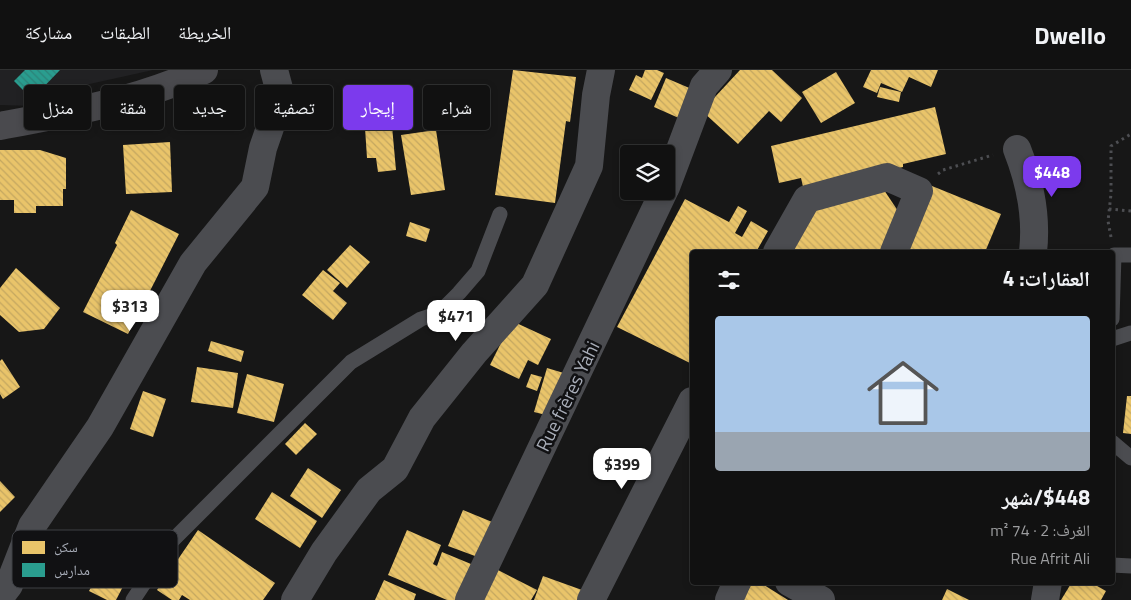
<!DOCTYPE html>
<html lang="ar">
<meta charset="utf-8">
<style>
body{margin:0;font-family:"Titillium Web","Noto Naskh Arabic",sans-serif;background:#1e1f1f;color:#f1f3f6;direction:rtl;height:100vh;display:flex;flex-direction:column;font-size:19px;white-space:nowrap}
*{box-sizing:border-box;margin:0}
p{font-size:16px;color:#9c9d9f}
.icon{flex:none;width:28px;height:28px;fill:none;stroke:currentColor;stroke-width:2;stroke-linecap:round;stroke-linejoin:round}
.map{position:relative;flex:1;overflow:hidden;direction:ltr}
.sheet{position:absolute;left:690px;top:180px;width:425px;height:335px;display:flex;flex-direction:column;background:#111;border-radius:5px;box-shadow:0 2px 8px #0003,0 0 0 1px #303131;direction:rtl}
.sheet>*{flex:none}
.top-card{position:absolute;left:15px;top:15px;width:475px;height:45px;direction:rtl;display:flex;gap:10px}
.fabs{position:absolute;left:620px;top:75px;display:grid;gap:10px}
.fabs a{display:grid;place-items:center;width:55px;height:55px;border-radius:5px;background:#111;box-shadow:0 2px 8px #0003,0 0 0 1px #303131;font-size:25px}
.price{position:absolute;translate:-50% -42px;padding:0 11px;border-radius:10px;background:#fff;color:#222;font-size:16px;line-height:32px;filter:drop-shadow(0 1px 2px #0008)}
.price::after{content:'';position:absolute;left:50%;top:30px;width:15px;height:11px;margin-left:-8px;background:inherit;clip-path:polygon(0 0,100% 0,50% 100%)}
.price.selected{background:#7c3aed;color:#fff}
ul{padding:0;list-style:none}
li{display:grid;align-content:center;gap:10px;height:265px;padding:0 25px}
li span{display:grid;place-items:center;height:155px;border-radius:5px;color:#555}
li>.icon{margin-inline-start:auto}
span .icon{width:90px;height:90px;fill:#fffc;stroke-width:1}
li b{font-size:21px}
h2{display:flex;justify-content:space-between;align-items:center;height:60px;padding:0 25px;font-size:21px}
.chip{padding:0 18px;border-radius:5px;background:#111;box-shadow:0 2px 8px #0003,0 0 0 1px #303131;font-size:18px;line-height:45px}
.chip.selected{background:#7c3aed;color:#fff}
header{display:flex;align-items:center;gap:30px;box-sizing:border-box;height:70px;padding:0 25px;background:#111;border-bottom:1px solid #303131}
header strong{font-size:24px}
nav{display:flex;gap:28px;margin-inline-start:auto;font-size:18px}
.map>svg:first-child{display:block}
.built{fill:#212123}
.homes{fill:url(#homes-back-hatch)}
.schools{fill:url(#schools-back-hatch)}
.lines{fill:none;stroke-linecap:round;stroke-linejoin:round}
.path{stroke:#4d4e52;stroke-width:3;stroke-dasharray:2.5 4;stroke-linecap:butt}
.lane{stroke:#4b4c50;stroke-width:15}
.street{stroke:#4b4c50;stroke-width:28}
.secondary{stroke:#4a4a4e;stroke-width:28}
.labels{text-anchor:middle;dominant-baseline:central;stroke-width:5;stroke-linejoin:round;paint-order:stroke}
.street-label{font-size:19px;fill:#a8adb8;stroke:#111113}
.key{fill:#111113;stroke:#3e4045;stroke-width:1}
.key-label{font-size:14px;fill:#a8adb8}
</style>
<header>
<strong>Dwello</strong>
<nav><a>الخريطة</a><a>الطبقات</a><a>مشاركة</a></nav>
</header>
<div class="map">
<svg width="1131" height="530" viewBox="0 0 1131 530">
<defs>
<pattern id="homes-back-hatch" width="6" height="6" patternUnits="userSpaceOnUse" patternTransform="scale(1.25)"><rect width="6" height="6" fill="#e9c46a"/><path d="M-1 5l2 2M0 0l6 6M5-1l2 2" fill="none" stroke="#c4a760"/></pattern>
<pattern id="schools-back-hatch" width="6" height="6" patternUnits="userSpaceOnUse" patternTransform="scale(1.25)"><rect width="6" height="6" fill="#2a9d8f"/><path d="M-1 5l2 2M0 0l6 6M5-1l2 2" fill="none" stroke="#2c8379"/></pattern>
</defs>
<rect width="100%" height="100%" fill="#171717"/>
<polygon class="built" points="0,0 153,0 67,19 33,36 0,35"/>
<g class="homes">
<polygon points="513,0 576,7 570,52 566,51 555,133 495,125"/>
<polygon points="645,0 657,0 664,3 651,30 629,20 636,5 642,8"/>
<polygon points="740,0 772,0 802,28 781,52 769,41 738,74 702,41"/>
<polygon points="871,0 938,0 931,17 909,7 902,22 881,13 877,23 863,17"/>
<polygon points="836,2 855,33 821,53 802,22"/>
<polygon points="666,8 694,20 681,49 654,37"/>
<polygon points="880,17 901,22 899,32 877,27"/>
<polygon points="935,37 946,84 903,94 903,97 804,121 801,108 779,113 771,76"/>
<polygon points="392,56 396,100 378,102 376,88 367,88 365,58"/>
<polygon points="436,60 445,120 411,125 401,65"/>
<polygon points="170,72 172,122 126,124 123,75"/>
<polygon points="0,80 40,80 66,88 66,119 63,119 63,136 36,136 36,143 14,143 14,130 0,130"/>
<polygon points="932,116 1001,144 985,182 905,182"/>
<polygon points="884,120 902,147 886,182 792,182 813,136"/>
<polygon points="685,129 729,152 738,136 747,141 735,163 742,167 751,151 768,161 756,182 692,182 692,294 617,257"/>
<polygon points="131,140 179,164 128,264 83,242 117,175 115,173"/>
<polygon points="410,152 430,159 426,172 406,166"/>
<polygon points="350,175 370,192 347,218 327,200"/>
<polygon points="16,198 60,238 44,259 19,262 0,245 0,218"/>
<polygon points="323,200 340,213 333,221 347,233 333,250 302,225"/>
<polygon points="512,251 551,269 538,295 528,290 519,309 490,295"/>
<polygon points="211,271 244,281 241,292 208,281"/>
<polygon points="2,289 20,317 3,329 0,324 0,291"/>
<polygon points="197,297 238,303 233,338 191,332"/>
<polygon points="547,298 567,304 554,347 534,342"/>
<polygon points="247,304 284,314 274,352 237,343"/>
<polygon points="531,304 542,307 537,321 526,317"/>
<polygon points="143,321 166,329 153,367 130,359"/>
<polygon points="1127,326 1131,326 1131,364 1123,363"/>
<polygon points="305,353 317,364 296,385 285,374"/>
<polygon points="308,398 341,420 322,448 290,426"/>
<polygon points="0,411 15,427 0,442"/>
<polygon points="272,422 317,451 300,478 255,449"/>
<polygon points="463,440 497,454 483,489 448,476"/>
<polygon points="198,460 275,513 263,530 190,530 182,525 179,530 172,530 157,520"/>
<polygon points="407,460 441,475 433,494 437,496 442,482 471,494 456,530 447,530 388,505"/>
<polygon points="103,495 128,507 116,530 107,530 89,521"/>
<polygon points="496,499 537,520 531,530 479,530"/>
<polygon points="543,506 582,520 578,530 534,530"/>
<polygon points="384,510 416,524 414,530 375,530"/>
<polygon points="753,512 759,512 788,530 742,530"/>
<polygon points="1072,512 1090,512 1106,521 1101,530 1061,530"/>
<polygon points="947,519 969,530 942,530"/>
</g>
<polygon class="schools" points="25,0 60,0 32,29 14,11"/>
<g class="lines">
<g class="path">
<polyline points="938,104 943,100 993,85"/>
<polyline points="1109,139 1131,141"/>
<polyline points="1111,167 1108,151 1111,124 1111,76 1131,64"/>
</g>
<g class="lane">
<polyline points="1112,249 1114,185 1131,185"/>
<polyline points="1112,269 1131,263"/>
<polyline points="1112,372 1131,388"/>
<polyline points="1112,495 1131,496"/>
<polyline points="133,530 172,471 351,292 421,249 439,243 459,223 478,201 500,144"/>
</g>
<g class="street">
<path d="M1017,79C1030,112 1037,147 1033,182"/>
<polyline points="666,117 704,16 718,0"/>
<polyline points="777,182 807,129 887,107 919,121 894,182"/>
<polyline points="789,512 821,530"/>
<polyline points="0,527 9,515 32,456 100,357 193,193 255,117 263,78 281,26 274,0"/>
<polyline points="295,530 324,482 369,420 395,399 422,348 474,283 535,215 589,96 596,25 601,0"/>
<polyline points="469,530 664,121"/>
<polyline points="591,530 692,331"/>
<polyline points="729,530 737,512"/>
<polyline points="1045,530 1048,512"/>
</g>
<path class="secondary" d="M0,56C69,43 141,30 204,0"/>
</g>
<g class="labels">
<g class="street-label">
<text transform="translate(567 326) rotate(-64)">Rue frères Yahi</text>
</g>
</g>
<rect x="12" y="460" width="166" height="58" rx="8" class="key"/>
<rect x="22" y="471" width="23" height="13" fill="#e9c46a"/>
<rect x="22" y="493" width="23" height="14" fill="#2a9d8f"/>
<g class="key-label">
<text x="54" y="482">سكن</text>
<text x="54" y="505">مدارس</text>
</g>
</svg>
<div class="fabs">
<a><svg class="icon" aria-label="layers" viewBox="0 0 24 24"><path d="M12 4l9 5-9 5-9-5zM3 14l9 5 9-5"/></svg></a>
</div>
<b class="price selected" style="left:1052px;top:128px">$448</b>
<b class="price" style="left:130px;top:262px">$313</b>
<b class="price" style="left:456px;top:272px">$471</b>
<b class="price" style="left:622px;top:420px">$399</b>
<div class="top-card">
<a class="chip">شراء</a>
<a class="chip selected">إيجار</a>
<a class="chip">تصفية</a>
<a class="chip">جديد</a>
<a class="chip">شقة</a>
<a class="chip">منزل</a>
</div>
<section class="sheet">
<h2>العقارات: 4<svg class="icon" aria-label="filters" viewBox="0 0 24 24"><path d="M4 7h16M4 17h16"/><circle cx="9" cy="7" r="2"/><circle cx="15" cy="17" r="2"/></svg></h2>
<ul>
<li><span style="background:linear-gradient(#a9c7e8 75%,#9aa5b1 0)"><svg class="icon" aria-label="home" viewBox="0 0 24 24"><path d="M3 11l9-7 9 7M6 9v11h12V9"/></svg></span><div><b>$448/شهر</b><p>الغرف: 2 · 74 m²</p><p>Rue Afrit Ali</p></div></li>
</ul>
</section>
</div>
